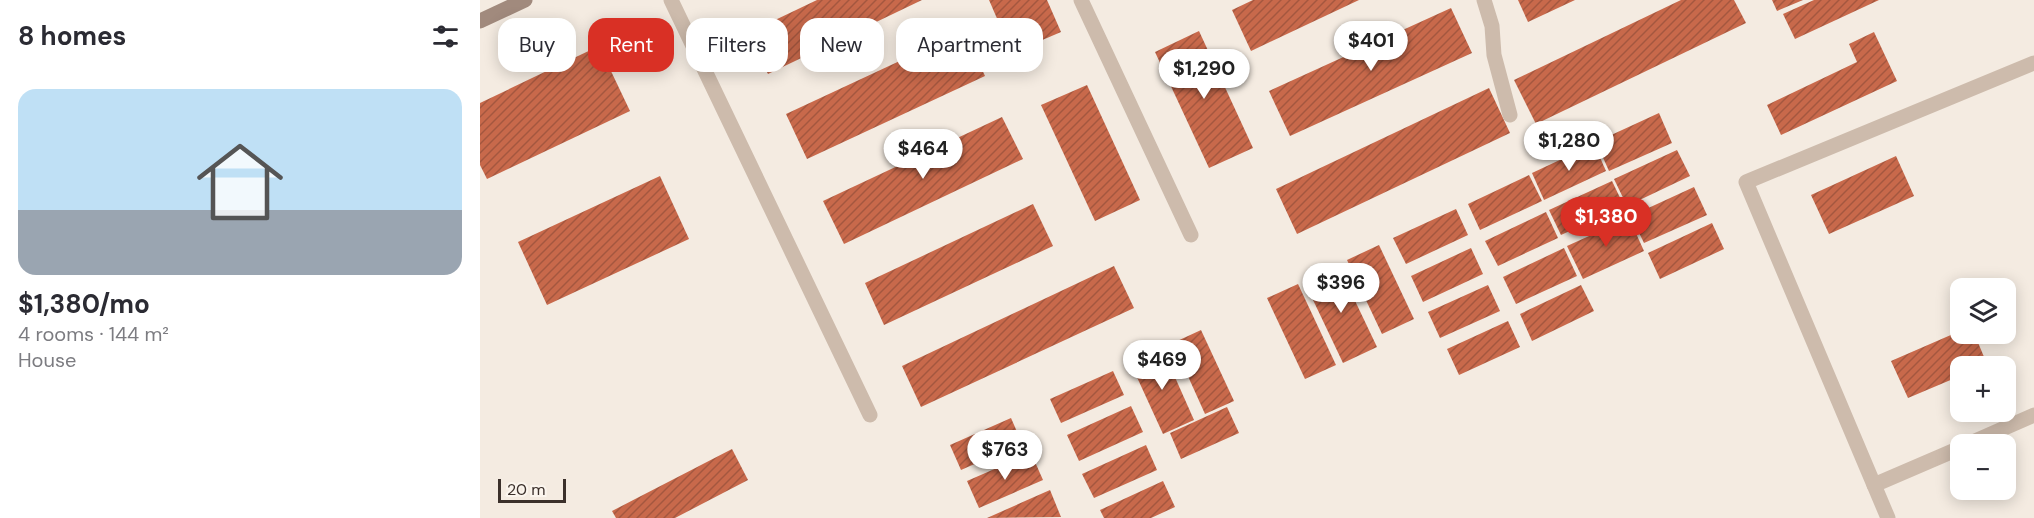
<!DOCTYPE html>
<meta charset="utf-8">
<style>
body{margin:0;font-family:"DM Sans",sans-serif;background:#f7f7f7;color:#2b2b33;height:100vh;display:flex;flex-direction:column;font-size:22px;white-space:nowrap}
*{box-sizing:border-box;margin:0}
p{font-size:20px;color:#7c7c81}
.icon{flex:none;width:33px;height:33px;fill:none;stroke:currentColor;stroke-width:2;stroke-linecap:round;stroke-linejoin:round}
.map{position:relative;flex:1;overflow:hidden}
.drawer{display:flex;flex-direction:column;background:#fff;width:480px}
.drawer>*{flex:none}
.guide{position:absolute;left:18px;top:18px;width:570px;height:54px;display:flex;gap:12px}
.fabs{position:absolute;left:1470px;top:278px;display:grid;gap:12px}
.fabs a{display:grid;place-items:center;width:66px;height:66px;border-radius:12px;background:#fff;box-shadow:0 3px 15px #0003;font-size:30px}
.scale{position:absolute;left:18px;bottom:15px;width:68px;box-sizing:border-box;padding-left:6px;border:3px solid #3b302b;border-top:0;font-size:16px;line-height:21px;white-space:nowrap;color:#3b302b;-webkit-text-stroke:4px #fbf5ee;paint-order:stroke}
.price{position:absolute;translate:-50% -51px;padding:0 14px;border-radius:21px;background:#fff;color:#222;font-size:20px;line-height:39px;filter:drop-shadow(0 2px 3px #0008)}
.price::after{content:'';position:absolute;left:50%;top:36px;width:18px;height:14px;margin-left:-9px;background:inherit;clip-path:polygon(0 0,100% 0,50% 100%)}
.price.active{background:#d93025;color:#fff}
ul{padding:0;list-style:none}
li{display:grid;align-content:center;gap:12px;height:318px;padding:0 18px}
li span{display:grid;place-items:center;height:186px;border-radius:18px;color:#555}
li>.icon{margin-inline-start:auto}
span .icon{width:108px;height:108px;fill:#fffc;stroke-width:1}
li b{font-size:26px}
h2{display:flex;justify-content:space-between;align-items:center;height:72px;padding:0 18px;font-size:26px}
.pill{padding:0 21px;border-radius:18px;background:#fff;box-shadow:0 3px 15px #0003;font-size:21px;line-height:54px}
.pill.active{background:#d93025;color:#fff}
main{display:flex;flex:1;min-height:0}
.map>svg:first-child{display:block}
.building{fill:url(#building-hatch)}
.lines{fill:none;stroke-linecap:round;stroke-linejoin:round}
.street{stroke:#cdbbac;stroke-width:15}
.secondary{stroke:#a18a7d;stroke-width:15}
</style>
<main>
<section class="drawer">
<h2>8 homes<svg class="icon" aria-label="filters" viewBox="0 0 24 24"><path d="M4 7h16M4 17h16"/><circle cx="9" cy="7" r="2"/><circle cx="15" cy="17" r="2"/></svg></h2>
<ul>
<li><span style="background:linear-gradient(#bfe0f5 65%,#9aa5b1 0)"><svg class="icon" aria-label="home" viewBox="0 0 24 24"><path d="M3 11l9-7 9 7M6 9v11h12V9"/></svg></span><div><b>$1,380/mo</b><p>4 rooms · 144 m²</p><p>House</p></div></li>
</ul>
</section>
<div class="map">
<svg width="1554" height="518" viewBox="0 0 1554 518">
<defs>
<pattern id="building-hatch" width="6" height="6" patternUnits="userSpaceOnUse" patternTransform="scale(1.5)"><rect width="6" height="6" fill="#c8694b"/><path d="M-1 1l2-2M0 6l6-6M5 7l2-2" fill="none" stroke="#a4573f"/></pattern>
</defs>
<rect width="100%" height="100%" fill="#f4ebe1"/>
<g class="building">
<polygon points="337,0 442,0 288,74 268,33"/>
<polygon points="509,0 567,0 581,32 532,53"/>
<polygon points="773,0 879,0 771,51 752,10"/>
<polygon points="1038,0 1095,0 1048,22"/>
<polygon points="1201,0 1254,0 1266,23 1056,124 1034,80"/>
<polygon points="1292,0 1323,0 1297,11"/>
<polygon points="1334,0 1399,0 1315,39 1303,14"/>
<polygon points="971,8 992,53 810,136 789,91"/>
<polygon points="484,31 505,76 327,159 306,114"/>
<polygon points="719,31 773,148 729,168 675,52"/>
<polygon points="1394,32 1417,81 1301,135 1287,105 1377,62 1369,44"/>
<polygon points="119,46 150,111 7,179 0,165 0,103"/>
<polygon points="607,85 660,200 615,221 561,105"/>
<polygon points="1009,88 1030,133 817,234 796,189"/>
<polygon points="1179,113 1192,143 1129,171 1116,142"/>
<polygon points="522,117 543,159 364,244 343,201"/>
<polygon points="1114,144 1126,171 1064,200 1052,173"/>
<polygon points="1197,150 1210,176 1147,206 1134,179"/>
<polygon points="1416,156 1434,196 1349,234 1331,195"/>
<polygon points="1049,175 1062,201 1000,230 988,204"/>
<polygon points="180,176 209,239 67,305 38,242"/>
<polygon points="1132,181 1144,206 1081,235 1069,210"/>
<polygon points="1214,187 1227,215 1164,243 1151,216"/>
<polygon points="553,204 573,246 404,325 385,283"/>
<polygon points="976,209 988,235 926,264 913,238"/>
<polygon points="1066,212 1078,238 1018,266 1005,241"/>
<polygon points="1149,218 1164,251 1103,279 1087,246"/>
<polygon points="1232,223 1244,249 1180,279 1168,253"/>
<polygon points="899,245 934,319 902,334 867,260"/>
<polygon points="991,248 1003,274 943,302 931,276"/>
<polygon points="1084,248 1097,276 1036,304 1023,277"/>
<polygon points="858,265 897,347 863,363 824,281"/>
<polygon points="634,266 654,308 441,407 422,366"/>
<polygon points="818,284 856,365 825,379 787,298"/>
<polygon points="1008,285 1020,311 960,338 948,312"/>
<polygon points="1101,285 1114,311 1052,341 1040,314"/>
<polygon points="1028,321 1040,347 979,375 967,349"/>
<polygon points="721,330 754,401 725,414 693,343"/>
<polygon points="1480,331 1480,333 1494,333 1507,364 1502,366 1480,366 1480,376 1428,398 1411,361"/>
<polygon points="682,348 714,420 683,434 650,362"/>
<polygon points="633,371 644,395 581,423 570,399"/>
<polygon points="651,406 663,432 599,461 587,435"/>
<polygon points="747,407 759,433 701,459 690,433"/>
<polygon points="531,418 542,443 481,470 470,445"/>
<polygon points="666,445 677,470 614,498 602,474"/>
<polygon points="252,449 268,480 195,518 136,518 132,511"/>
<polygon points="551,453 563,480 499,508 487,481"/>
<polygon points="683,481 695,507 671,518 624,518 620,510"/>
<polygon points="570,490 581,517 507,518"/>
</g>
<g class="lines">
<g class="street">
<polyline points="191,0 390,415"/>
<polyline points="601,0 711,235"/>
<polyline points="1004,0 1012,26 1014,55 1030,115"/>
<polyline points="1488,444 1554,415"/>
<polyline points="1394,485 1480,448"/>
<polyline points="1408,518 1266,182 1554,63"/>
</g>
<polyline class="secondary" points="0,21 45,0"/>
</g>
</svg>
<div class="fabs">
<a><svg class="icon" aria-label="layers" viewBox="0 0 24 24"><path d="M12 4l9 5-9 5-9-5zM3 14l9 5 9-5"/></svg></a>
<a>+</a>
<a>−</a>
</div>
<div class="scale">20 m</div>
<b class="price" style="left:891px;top:72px">$401</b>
<b class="price" style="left:724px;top:100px">$1,290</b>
<b class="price" style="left:1089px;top:172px">$1,280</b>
<b class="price" style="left:443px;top:180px">$464</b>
<b class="price active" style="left:1126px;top:248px">$1,380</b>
<b class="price" style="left:861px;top:314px">$396</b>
<b class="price" style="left:682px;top:391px">$469</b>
<b class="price" style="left:525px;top:481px">$763</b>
<div class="guide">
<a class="pill">Buy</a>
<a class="pill active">Rent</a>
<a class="pill">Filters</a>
<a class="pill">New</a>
<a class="pill">Apartment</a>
</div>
</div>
</main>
